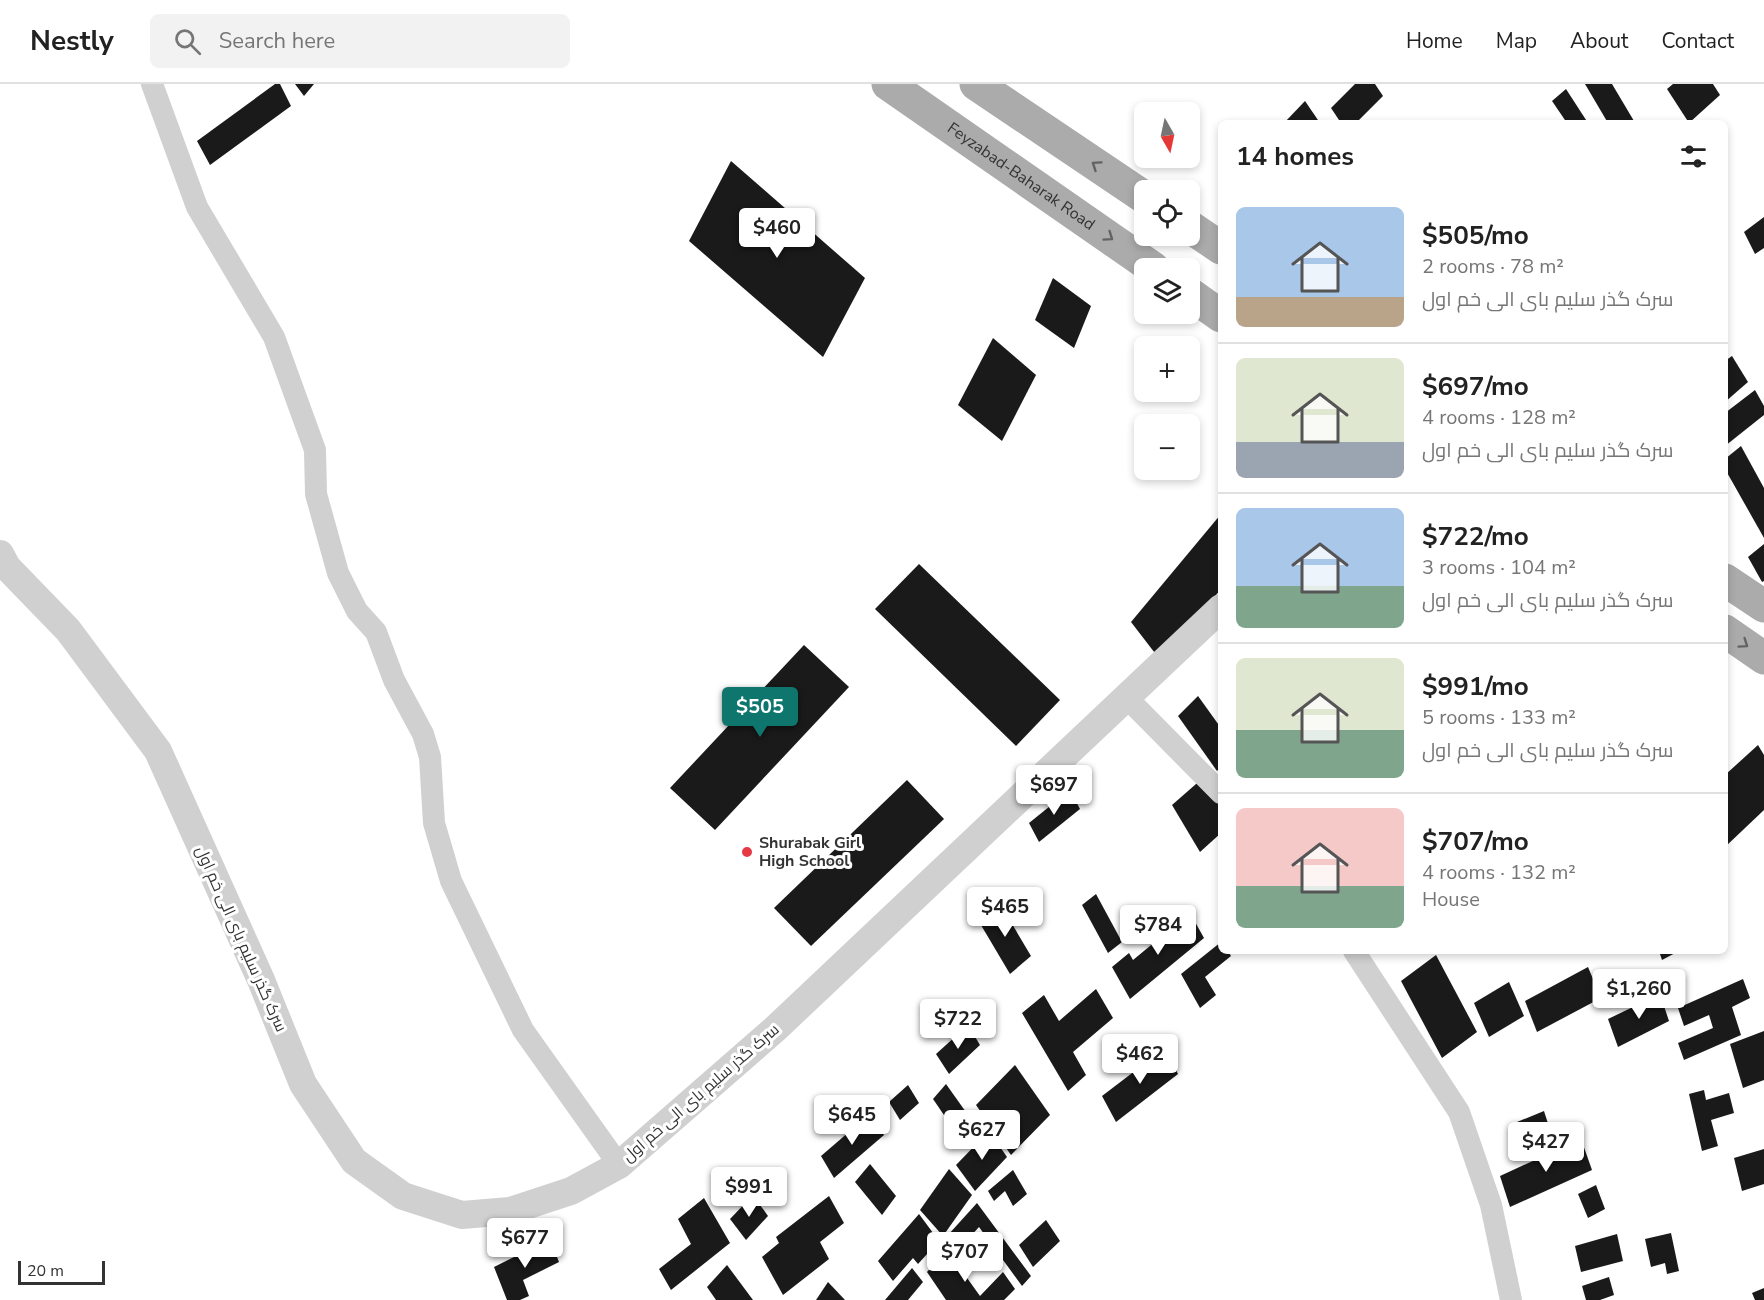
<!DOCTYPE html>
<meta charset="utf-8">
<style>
body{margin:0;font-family:"Nunito Sans",Cairo,sans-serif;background:#f2f2f2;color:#222;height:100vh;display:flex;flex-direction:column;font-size:22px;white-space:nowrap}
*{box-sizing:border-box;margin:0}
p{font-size:20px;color:#767676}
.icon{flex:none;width:33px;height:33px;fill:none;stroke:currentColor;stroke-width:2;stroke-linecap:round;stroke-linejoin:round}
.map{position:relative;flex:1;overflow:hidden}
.details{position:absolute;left:1218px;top:36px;width:510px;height:834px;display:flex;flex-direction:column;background:#fff;border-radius:9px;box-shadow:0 3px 9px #0003}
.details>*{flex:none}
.needle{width:39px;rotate:171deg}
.tools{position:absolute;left:1134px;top:18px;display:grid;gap:12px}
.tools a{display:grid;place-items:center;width:66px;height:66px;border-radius:9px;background:#fff;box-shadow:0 3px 9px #0003;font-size:30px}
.scale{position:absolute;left:18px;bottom:15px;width:87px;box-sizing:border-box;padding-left:6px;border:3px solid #333;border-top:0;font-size:16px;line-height:21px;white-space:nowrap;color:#333;-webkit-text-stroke:4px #fff;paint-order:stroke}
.price{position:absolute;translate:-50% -51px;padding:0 14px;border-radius:6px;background:#fff;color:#222;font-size:20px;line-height:39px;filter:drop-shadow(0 2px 3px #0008)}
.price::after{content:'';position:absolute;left:50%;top:36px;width:18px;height:14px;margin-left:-9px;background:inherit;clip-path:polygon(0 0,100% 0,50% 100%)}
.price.on{background:#0f766e;color:#fff}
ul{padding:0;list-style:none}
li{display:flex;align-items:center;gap:18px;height:150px;padding:0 18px}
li+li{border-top:2px solid #e0e0e0}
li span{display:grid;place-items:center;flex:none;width:168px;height:120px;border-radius:9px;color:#555}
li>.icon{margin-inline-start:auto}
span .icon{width:72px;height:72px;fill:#fffc;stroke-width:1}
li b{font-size:26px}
h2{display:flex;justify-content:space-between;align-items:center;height:72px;padding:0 18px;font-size:26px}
header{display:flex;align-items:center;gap:36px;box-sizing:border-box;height:84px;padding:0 30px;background:#fff;border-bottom:2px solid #e0e0e0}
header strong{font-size:28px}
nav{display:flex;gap:33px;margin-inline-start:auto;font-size:21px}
.search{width:420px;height:54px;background:#f2f2f2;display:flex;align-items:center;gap:15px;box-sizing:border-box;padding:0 21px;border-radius:9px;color:#767676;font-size:22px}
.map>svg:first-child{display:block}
.building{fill:#1a1a1a}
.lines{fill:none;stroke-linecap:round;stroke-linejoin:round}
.minor{stroke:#d0d0d0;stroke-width:22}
.tertiary{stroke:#d0d0d0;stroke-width:28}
.primary{stroke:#ababab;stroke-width:33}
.oneway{stroke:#636363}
.poi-dot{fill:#e63946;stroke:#fff;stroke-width:2}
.labels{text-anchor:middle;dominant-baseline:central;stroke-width:6;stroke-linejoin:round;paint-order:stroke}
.street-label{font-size:16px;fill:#333;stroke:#fff}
.poi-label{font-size:16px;font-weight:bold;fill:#333;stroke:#fff;text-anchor:start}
</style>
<header>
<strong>Nestly</strong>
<div class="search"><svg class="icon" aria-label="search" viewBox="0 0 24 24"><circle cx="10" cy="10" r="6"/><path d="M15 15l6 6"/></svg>Search here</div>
<nav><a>Home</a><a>Map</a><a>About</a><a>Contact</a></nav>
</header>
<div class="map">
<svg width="1764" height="1216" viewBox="0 0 1764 1216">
<rect width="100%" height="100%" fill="#fff"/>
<g class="building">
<polygon points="275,0 280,0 291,22 210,81 197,57"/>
<polygon points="295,0 314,0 304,12"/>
<polygon points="1355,0 1375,0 1383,12 1356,39 1341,39 1331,24"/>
<polygon points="1585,0 1612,0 1634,37 1608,39"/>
<polygon points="1673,0 1713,0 1720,11 1689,39 1667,5"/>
<polygon points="1566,5 1588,39 1567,39 1552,17"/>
<polygon points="1305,17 1320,39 1284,39"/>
<polygon points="731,77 865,194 823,273 689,157"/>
<polygon points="1764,133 1764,164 1755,170 1744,148"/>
<polygon points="1053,194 1091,222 1074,264 1035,236"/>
<polygon points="993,254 1036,291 1002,357 958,321"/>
<polygon points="1732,272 1748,298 1725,318 1725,277"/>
<polygon points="1755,306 1764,322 1764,331 1725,362 1725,329"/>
<polygon points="1741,362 1764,404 1764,454 1725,385 1725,375"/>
<polygon points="1221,430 1221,505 1161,577 1131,538"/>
<polygon points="1764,460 1764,497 1762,498 1748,473"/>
<polygon points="919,480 1060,616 1016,662 875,525"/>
<polygon points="804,561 849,603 715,746 670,704"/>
<polygon points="1198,612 1221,644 1221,683 1217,687 1178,632"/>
<polygon points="1758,661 1764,671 1764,726 1725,763 1725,691"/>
<polygon points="1204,693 1221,722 1221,749 1200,768 1172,721"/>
<polygon points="907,696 944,735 811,862 774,824"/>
<polygon points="1070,706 1080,725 1039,758 1029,739"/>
<polygon points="1096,810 1122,858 1108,869 1082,821"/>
<polygon points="999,818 1031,872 1010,890 978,836"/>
<polygon points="1190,829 1204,854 1130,915 1112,883 1129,869 1133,876"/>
<polygon points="1221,858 1221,867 1228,867 1231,872 1205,893 1216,911 1200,924 1181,890"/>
<polygon points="1659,867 1679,867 1662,876"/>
<polygon points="1436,871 1477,948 1442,974 1401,897"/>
<polygon points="1588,883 1601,914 1537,948 1525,917"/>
<polygon points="1743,895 1750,914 1732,923 1741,951 1684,976 1678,959 1713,944 1709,931 1684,942 1678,924"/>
<polygon points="1509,898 1524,932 1489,953 1474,919"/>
<polygon points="1096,905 1113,934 1073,968 1086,991 1068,1007 1022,929 1044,911 1059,937"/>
<polygon points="1660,910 1669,937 1618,963 1608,935"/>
<polygon points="968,941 980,961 949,990 936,970"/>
<polygon points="1764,947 1764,996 1743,1004 1730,960"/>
<polygon points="1165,964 1178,990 1116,1038 1102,1012"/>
<polygon points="1015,981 1050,1031 1011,1071 976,1021"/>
<polygon points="946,1000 973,1038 959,1053 933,1015"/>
<polygon points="908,1001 919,1019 900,1036 889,1018"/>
<polygon points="1704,1006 1706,1016 1729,1009 1734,1029 1711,1036 1718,1062 1702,1067 1689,1010"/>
<polygon points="1544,1027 1551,1049 1524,1059 1517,1038"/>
<polygon points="871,1029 884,1051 834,1094 821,1072"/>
<polygon points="989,1047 1007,1073 975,1107 956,1081"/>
<polygon points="1581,1055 1592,1086 1510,1123 1500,1092"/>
<polygon points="1764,1065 1764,1100 1742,1107 1734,1074"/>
<polygon points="870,1080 896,1112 882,1131 855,1098"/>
<polygon points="949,1085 972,1111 943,1152 920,1126"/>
<polygon points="1013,1086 1027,1110 1013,1122 1005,1107 994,1117 988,1107"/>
<polygon points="1596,1101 1605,1125 1588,1134 1578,1110"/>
<polygon points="753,1111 768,1132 746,1156 730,1135"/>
<polygon points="829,1112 844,1139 820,1158 829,1175 783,1211 762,1173 779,1159 776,1153"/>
<polygon points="704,1114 730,1159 671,1206 659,1185 691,1160 678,1135"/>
<polygon points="977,1119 1031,1192 1022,1202 979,1143 959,1165 948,1151"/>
<polygon points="919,1130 939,1157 918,1180 913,1174 893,1197 878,1177"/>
<polygon points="1046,1136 1060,1157 1033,1183 1019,1161"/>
<polygon points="1671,1149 1679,1187 1667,1190 1665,1179 1651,1183 1645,1155"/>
<polygon points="1617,1150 1623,1177 1581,1188 1575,1162"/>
<polygon points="550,1155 559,1178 523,1196 529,1212 520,1216 507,1216 494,1183"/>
<polygon points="947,1166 980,1212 1003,1188 1015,1205 1004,1216 946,1216 927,1188"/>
<polygon points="727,1181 753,1216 716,1216 707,1203"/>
<polygon points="912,1184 923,1198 908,1216 885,1216"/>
<polygon points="1609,1193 1614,1211 1600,1216 1586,1216 1582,1202"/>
<polygon points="828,1198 845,1216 816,1216"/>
<polygon points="1764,1204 1764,1216 1755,1216 1752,1209"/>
</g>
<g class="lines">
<g class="minor">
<polyline points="152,0 197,123 274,253 315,366 316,410 338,489 357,527 376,548 394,596 423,650 430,673 434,739 451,797 523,946 619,1081"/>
<polyline points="1126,613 1221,709"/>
<polyline points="1354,867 1459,1028 1491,1121 1511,1216"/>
</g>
<polyline class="tertiary" points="0,470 7,483 68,546 158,667 261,896 303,1000 354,1077 403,1112 462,1131 510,1127 571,1107 619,1081 775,945 1221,524"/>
<g class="primary">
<path id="s1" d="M888,0L1153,184"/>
<polyline points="976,0 1144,113"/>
<polyline points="1190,143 1221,164"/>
<polyline points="1190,210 1221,232"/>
<polyline points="1725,496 1764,522"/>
<polyline points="1725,547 1764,574"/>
</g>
</g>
<defs><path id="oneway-chevron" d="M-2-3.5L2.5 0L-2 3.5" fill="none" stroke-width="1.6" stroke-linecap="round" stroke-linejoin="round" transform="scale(1.5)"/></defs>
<g class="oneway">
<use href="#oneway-chevron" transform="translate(1096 81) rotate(-146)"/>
<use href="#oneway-chevron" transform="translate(1109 153) rotate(35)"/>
<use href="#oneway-chevron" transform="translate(1744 560) rotate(35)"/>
</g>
<circle class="poi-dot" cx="747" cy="768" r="6"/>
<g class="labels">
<g class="street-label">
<text stroke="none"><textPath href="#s1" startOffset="162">Feyzabad-Baharak Road</textPath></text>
<text transform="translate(241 855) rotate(66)">سرک گذر سلیم بای الی خم اول</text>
<text transform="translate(701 1009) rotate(-41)">سرک گذر سلیم بای الی خم اول</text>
</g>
<g class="poi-label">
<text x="759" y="759">Shurabak Girl<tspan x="759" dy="18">High School</tspan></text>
</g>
</g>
</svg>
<div class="tools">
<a><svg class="needle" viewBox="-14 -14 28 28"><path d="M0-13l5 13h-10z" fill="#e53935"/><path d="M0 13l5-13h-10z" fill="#767676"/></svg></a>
<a><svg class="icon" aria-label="locate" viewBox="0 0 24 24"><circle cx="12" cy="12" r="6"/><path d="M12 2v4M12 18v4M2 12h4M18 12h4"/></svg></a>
<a><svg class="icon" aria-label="layers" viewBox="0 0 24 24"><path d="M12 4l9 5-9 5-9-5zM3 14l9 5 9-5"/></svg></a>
<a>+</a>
<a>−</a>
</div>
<div class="scale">20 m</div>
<b class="price" style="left:777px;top:175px">$460</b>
<b class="price on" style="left:760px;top:654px">$505</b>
<b class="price" style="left:1054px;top:732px">$697</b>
<b class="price" style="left:1005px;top:854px">$465</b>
<b class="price" style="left:1158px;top:872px">$784</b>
<b class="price" style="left:1639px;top:936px">$1,260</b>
<b class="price" style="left:958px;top:966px">$722</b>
<b class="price" style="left:1140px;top:1001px">$462</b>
<b class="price" style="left:852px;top:1062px">$645</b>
<b class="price" style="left:982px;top:1077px">$627</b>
<b class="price" style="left:1546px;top:1089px">$427</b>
<b class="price" style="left:749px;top:1134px">$991</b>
<b class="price" style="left:525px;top:1185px">$677</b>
<b class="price" style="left:965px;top:1199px">$707</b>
<section class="details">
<h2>14 homes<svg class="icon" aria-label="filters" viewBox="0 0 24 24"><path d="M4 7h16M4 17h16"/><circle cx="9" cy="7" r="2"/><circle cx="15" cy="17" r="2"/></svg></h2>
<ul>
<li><span style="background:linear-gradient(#a9c7e8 75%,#b9a48a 0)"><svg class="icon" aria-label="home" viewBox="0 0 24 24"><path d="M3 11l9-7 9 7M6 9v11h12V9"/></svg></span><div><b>$505/mo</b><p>2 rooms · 78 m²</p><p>سرک گذر سلیم بای الی خم اول</p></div></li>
<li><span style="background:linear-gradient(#dfe7d0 70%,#9aa5b1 0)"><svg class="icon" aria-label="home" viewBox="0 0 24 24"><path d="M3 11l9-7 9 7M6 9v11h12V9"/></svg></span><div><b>$697/mo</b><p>4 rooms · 128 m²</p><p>سرک گذر سلیم بای الی خم اول</p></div></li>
<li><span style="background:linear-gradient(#a9c7e8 65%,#7fa58c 0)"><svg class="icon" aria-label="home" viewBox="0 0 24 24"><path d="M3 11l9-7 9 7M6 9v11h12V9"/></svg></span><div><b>$722/mo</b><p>3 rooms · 104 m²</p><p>سرک گذر سلیم بای الی خم اول</p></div></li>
<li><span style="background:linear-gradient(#dfe7d0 60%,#7fa58c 0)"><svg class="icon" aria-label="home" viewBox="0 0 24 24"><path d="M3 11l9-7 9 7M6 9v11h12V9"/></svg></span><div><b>$991/mo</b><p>5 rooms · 133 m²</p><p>سرک گذر سلیم بای الی خم اول</p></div></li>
<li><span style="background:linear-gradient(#f6c9c9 65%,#7fa58c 0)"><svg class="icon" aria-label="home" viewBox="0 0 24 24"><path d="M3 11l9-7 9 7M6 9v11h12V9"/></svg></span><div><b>$707/mo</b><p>4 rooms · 132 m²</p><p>House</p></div></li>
</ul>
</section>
</div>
